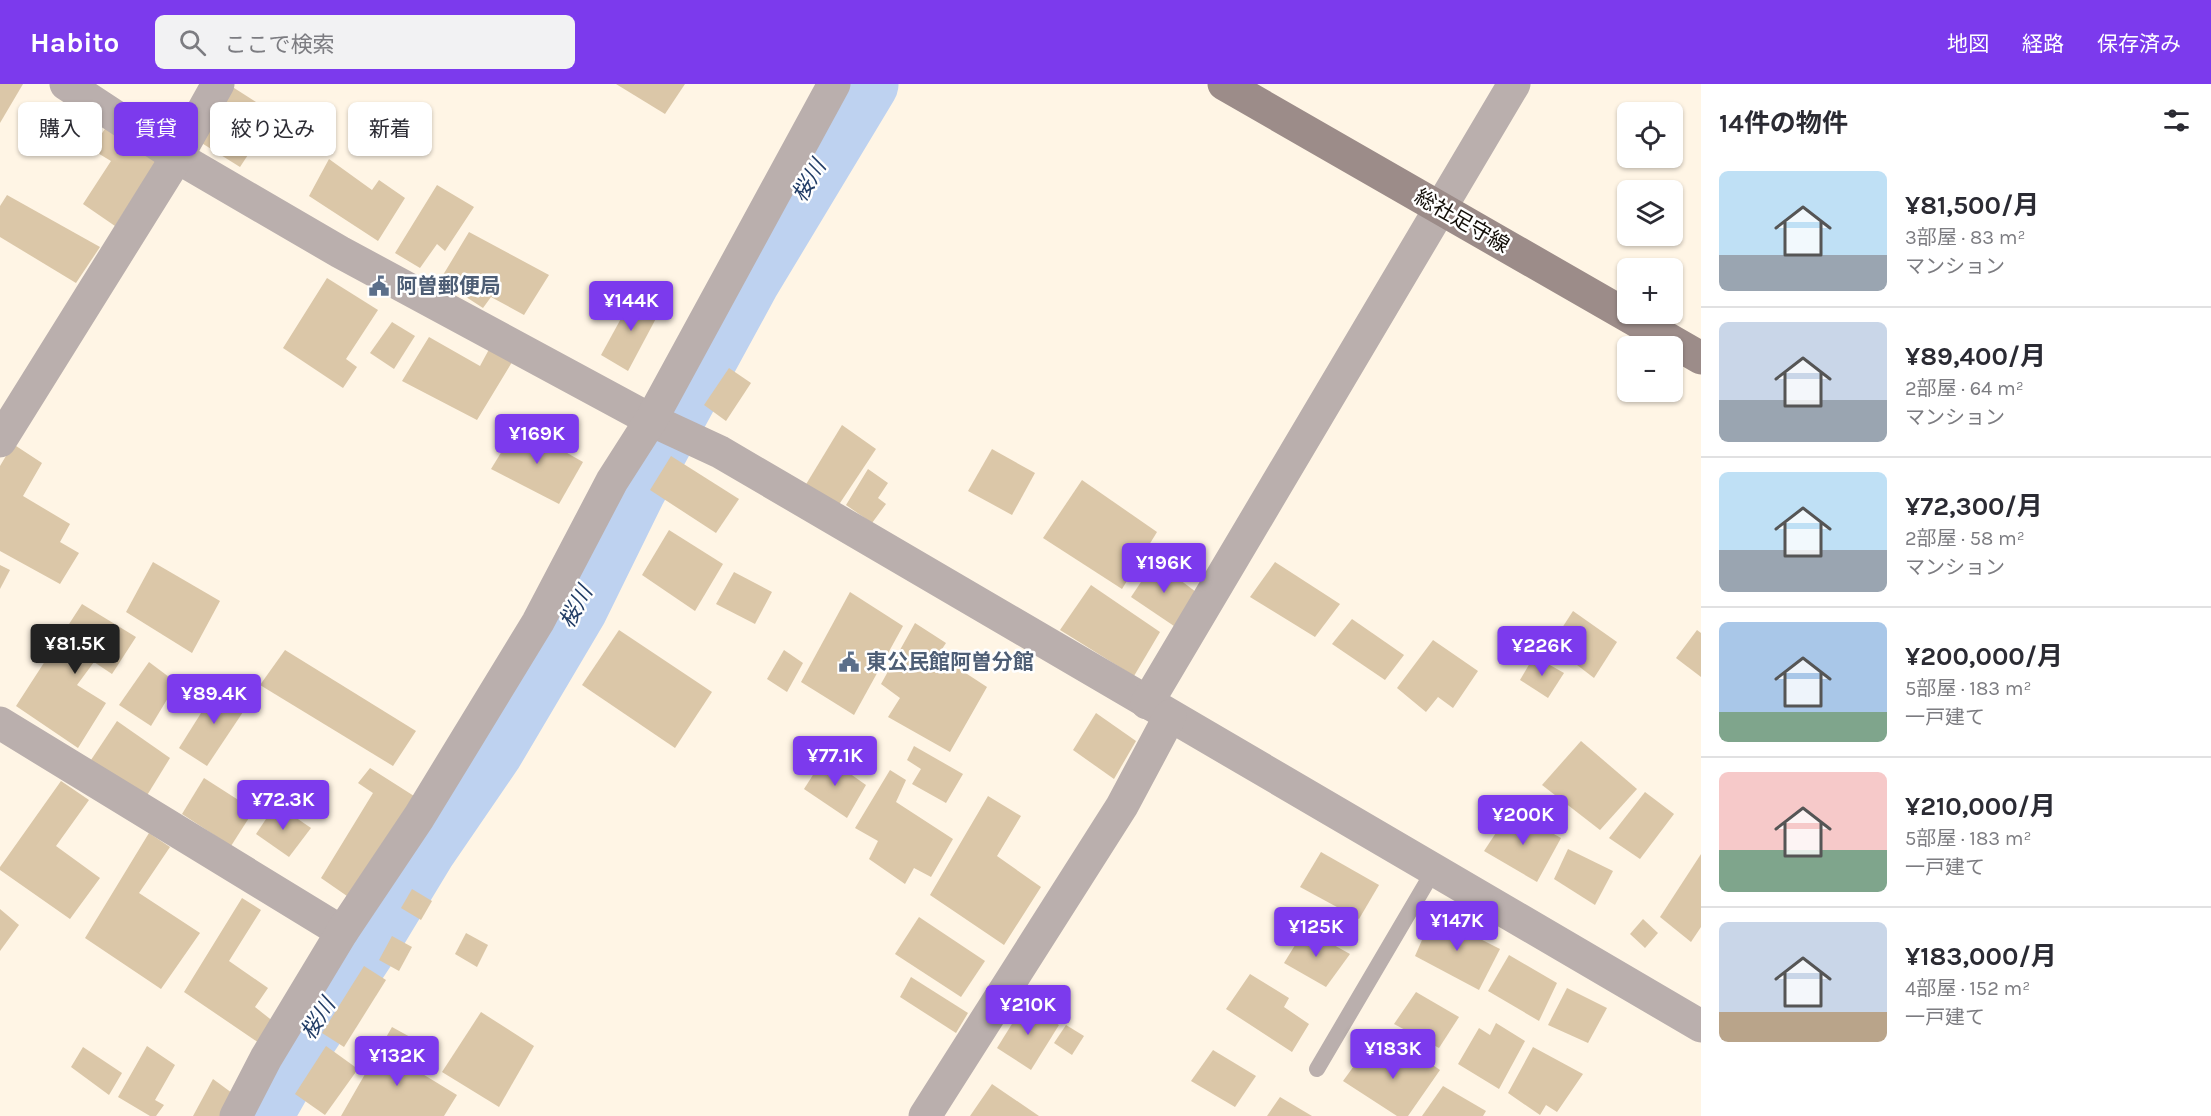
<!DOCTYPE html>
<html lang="ja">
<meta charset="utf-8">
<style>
body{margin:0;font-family:Karla,"Noto Sans JP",sans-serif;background:#f2f2f3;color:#2b2b33;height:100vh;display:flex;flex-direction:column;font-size:22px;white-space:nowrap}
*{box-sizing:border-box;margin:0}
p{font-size:20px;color:#7c7c81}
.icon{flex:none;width:33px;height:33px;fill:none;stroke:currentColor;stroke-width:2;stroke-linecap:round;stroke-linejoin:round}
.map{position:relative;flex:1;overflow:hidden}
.panel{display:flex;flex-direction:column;background:#fff;width:510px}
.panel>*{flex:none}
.guide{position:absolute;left:18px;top:18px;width:570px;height:54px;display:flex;gap:12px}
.buttons{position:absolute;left:1617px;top:18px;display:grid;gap:12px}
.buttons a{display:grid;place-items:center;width:66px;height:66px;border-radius:9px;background:#fff;box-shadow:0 2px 4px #0004;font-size:30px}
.price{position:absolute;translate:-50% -51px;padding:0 14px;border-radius:6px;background:#7c3aed;color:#fff;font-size:20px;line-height:39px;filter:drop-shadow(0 2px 3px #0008)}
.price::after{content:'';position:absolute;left:50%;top:36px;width:18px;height:14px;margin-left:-9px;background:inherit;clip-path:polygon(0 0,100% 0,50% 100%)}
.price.on{background:#222;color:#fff}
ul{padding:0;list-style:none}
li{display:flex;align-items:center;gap:18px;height:150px;padding:0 18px}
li+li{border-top:2px solid #e1e1e2}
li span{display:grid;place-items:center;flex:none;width:168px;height:120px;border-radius:9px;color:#555}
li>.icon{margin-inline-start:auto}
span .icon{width:72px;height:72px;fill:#fffc;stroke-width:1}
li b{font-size:26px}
h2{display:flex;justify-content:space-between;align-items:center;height:72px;padding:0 18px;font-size:26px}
.chip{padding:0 21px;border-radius:9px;background:#fff;box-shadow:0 2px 4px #0004;font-size:21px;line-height:54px}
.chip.on{background:#7c3aed;color:#fff}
header{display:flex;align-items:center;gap:36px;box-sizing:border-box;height:84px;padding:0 30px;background:#7c3aed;color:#fff}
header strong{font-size:28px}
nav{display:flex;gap:33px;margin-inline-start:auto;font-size:21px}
.search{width:420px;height:54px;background:#f2f2f3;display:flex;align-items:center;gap:15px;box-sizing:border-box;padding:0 21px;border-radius:9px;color:#7c7c81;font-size:22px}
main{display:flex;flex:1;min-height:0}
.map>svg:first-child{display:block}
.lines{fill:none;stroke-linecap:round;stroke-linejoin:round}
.river{stroke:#bed2f0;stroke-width:63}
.building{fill:#dbc7a8}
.lane{stroke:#baafad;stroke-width:16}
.street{stroke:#baafad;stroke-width:33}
.secondary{stroke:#9c8c89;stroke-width:33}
.labels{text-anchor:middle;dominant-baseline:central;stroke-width:5;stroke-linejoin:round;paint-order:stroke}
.street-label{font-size:21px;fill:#120d07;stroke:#fff}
.service-label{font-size:21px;font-weight:bold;fill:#4e5e75;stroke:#fff;text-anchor:start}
.water-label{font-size:22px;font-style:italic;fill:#223d66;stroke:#fff}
</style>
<header>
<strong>Habito</strong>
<div class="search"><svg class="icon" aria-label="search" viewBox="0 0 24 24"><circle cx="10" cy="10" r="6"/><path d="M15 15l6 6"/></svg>ここで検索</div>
<nav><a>地図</a><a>経路</a><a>保存済み</a></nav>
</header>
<main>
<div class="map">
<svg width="1701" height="1032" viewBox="0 0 1701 1032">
<rect width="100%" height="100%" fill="#fff5e5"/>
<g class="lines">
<polyline class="river" points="261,1032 303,958 365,864 425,765 492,667 576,525 634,407 749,196 867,0"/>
</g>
<g class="building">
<polygon points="0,0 23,0 0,39"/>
<polygon points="616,0 685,0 665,30"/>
<polygon points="231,2 275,30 240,83 200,58"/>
<polygon points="107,42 158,74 115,142 83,120 111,77 91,65"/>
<polygon points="329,75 372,106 379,96 405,114 378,157 309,112"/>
<polygon points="437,101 474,123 445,167 437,160 420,184 395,169"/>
<polygon points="7,111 100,163 76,199 0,153 0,122"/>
<polygon points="469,148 549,191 524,231 491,213 483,224 440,196"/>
<polygon points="327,194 378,226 346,275 357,283 343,304 283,264"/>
<polygon points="635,209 661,225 628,287 601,271"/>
<polygon points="392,238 415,252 394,285 370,269"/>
<polygon points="429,253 480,282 493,258 517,270 477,336 402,297"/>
<polygon points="729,284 751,299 726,337 704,321"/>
<polygon points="518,341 583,378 559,420 491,385"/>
<polygon points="842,341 876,365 838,422 805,402"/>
<polygon points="13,360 42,379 23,412 70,440 60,458 79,469 60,500 0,467 0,382"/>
<polygon points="992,365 1035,389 1012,431 968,407"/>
<polygon points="671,372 739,415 716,449 650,406"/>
<polygon points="868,385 888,399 878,414 886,420 872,439 846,421"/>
<polygon points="1082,396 1157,448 1122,505 1043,454"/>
<polygon points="669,446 723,480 695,527 642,491"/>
<polygon points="1155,477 1196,508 1174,542 1131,513"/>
<polygon points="153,478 220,517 192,569 126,528"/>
<polygon points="1275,478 1340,520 1315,553 1250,513"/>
<polygon points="0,481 10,486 0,505"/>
<polygon points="734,488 772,508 755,540 716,520"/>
<polygon points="1091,501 1160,548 1134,592 1060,546"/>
<polygon points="850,508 903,542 854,631 801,598"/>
<polygon points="82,520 136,553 112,590 94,578 77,601 106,619 78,664 16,622"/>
<polygon points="1573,527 1617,558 1594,594 1551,561"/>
<polygon points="1352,535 1404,571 1385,596 1332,560"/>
<polygon points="915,539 946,559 938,571 987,603 950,668 888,633 900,614 881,600"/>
<polygon points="619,546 712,608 675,664 582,601"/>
<polygon points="1697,546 1701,549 1701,593 1676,574"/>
<polygon points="1433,556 1478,587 1453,624 1438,613 1426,628 1397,604"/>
<polygon points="285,566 416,647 393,682 260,601"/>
<polygon points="784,566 803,579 787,608 767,595"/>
<polygon points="1534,572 1564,589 1548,614 1520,596"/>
<polygon points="149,578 177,599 151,642 119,621"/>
<polygon points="220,599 249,619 207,682 179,664"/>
<polygon points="1096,629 1136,657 1114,695 1073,666"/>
<polygon points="117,637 170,674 146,713 91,676"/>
<polygon points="1581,657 1637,705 1600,746 1542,701"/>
<polygon points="914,662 963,690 946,719 912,700 921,685 907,676"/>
<polygon points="825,672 866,701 847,734 804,705"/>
<polygon points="370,684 414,712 347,812 321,794 373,709 358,699"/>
<polygon points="890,686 906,696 896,718 953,755 931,793 914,784 905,800 869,775 878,757 855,744"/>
<polygon points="204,694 254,726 231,762 182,730"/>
<polygon points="61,697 89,716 56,762 100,794 70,835 0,786 0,783"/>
<polygon points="1645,708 1674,730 1640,775 1609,754"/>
<polygon points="988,712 1021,732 997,772 1041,803 1004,861 930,811"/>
<polygon points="276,720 311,744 289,773 256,750"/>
<polygon points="1511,726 1561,754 1537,798 1484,767"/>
<polygon points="149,749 170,763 139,809 200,849 161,905 85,854"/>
<polygon points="1568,765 1613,787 1595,821 1554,795"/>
<polygon points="1321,768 1379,801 1359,835 1300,803"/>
<polygon points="1701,770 1701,843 1691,858 1660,833"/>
<polygon points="412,805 432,817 421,836 401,824"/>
<polygon points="242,814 261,826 229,877 268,904 255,923 274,938 259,959 184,908"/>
<polygon points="0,825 19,841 0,867"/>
<polygon points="1433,831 1500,865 1479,906 1415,872"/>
<polygon points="919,833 985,877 961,913 895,870"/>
<polygon points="1643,835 1658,849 1645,864 1630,850"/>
<polygon points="1305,845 1350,870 1326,903 1284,879"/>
<polygon points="466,849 488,861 477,883 455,870"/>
<polygon points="392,852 412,863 399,887 379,876"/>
<polygon points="1509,871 1557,899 1539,937 1488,907"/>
<polygon points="364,882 386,896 344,963 322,949"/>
<polygon points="1250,890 1289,914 1284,923 1309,940 1292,968 1226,925"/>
<polygon points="911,893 968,929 956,949 900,913"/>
<polygon points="1567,904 1607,924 1588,959 1548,941"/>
<polygon points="1416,908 1459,933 1439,964 1394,940"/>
<polygon points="1025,919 1059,941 1031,986 997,964"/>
<polygon points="481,928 534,962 499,1023 442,988"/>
<polygon points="1496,939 1525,957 1499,1005 1458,980 1479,944 1490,951"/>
<polygon points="1066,941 1084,952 1072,971 1054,959"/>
<polygon points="392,943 412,954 398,975 457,1011 444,1032 341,1032"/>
<polygon points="1404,961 1440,986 1408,1032 1397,1032 1343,997 1367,964 1390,980"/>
<polygon points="147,962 175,981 155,1016 164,1021 156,1032 150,1032 118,1013"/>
<polygon points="326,962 358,985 325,1031 295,1010"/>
<polygon points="83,963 122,989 109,1011 71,983"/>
<polygon points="1533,963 1583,990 1557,1028 1546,1021 1540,1031 1508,1009"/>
<polygon points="1213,966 1256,992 1235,1023 1191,997"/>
<polygon points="213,995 232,1009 220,1032 193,1032"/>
<polygon points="992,1000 1039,1032 970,1032"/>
<polygon points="1443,1002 1486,1027 1483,1032 1422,1032"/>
<polygon points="1280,1013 1312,1032 1267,1032"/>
</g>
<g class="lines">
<polyline class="lane" points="1317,985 1434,786"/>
<g class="street">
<polyline points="66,0 177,73 340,168 651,336 720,368 1701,942"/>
<polyline points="0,357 177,73 218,0"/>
<polyline points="1147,619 1514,0"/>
<polyline points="0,639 342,848"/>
<polyline points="236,1032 266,974 342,848 419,733 538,538 612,397 651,336 834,0"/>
<polyline points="925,1032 1122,722 1170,632"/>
</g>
<polyline class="secondary" points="1224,0 1701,274"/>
</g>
<defs>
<g id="civic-bare" transform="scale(1.62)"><path d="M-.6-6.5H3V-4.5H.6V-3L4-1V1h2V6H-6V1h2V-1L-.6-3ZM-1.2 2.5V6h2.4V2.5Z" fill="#5c6f8a" stroke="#fff" stroke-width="2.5" paint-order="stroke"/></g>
</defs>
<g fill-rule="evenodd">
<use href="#civic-bare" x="379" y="202"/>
<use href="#civic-bare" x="849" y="578"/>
</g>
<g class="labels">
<g class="street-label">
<text transform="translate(1462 137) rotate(30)">総社足守線</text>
</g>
<g class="service-label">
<text x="396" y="202">阿曽郵便局</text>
<text x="866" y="578">東公民館阿曽分館</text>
</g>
<g class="water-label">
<text transform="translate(809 97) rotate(-59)">桜川</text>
<text transform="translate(576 523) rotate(-61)">桜川</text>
<text transform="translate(318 935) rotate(-57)">桜川</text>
</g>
</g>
</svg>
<div class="buttons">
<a><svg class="icon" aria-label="locate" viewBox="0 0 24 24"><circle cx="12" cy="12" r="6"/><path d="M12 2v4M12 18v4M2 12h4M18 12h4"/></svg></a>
<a><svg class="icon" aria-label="layers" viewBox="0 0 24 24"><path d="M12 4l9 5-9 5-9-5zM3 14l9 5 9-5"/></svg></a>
<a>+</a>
<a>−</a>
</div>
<b class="price" style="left:631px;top:248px">¥144K</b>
<b class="price" style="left:537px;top:381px">¥169K</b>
<b class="price" style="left:1164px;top:510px">¥196K</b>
<b class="price on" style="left:75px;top:591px">¥81.5K</b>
<b class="price" style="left:1542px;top:593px">¥226K</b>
<b class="price" style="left:214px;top:641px">¥89.4K</b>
<b class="price" style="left:835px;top:703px">¥77.1K</b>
<b class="price" style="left:283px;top:747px">¥72.3K</b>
<b class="price" style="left:1523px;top:762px">¥200K</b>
<b class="price" style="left:1457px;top:868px">¥147K</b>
<b class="price" style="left:1316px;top:874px">¥125K</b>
<b class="price" style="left:1028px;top:952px">¥210K</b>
<b class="price" style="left:1393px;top:996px">¥183K</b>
<b class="price" style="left:397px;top:1003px">¥132K</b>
<div class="guide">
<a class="chip">購入</a>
<a class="chip on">賃貸</a>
<a class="chip">絞り込み</a>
<a class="chip">新着</a>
</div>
</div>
<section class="panel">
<h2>14件の物件<svg class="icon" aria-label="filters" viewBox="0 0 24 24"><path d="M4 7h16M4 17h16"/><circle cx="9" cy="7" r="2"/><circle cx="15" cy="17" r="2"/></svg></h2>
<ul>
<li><span style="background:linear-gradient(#bfe0f5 70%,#9aa5b1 0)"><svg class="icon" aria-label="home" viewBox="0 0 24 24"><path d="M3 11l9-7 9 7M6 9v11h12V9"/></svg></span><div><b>¥81,500/月</b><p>3部屋 · 83 m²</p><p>マンション</p></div></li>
<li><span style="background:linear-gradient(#c9d6e8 65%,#9aa5b1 0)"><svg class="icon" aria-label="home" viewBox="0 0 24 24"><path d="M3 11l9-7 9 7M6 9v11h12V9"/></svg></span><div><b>¥89,400/月</b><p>2部屋 · 64 m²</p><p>マンション</p></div></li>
<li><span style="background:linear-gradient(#bfe0f5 65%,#9aa5b1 0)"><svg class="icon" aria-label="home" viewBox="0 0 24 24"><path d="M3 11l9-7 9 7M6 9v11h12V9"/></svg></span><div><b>¥72,300/月</b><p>2部屋 · 58 m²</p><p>マンション</p></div></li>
<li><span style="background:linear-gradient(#a9c7e8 75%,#7fa58c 0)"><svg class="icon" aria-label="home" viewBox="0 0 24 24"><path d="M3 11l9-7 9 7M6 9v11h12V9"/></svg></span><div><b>¥200,000/月</b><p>5部屋 · 183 m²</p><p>一戸建て</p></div></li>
<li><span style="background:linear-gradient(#f6c9c9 65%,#7fa58c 0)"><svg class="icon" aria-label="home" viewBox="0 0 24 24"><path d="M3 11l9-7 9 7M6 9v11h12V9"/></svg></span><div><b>¥210,000/月</b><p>5部屋 · 183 m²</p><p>一戸建て</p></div></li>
<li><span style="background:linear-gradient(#c9d6e8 75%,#b9a48a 0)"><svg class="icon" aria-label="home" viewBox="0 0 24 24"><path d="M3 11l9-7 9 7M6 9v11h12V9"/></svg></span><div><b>¥183,000/月</b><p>4部屋 · 152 m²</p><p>一戸建て</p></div></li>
</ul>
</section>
</main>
